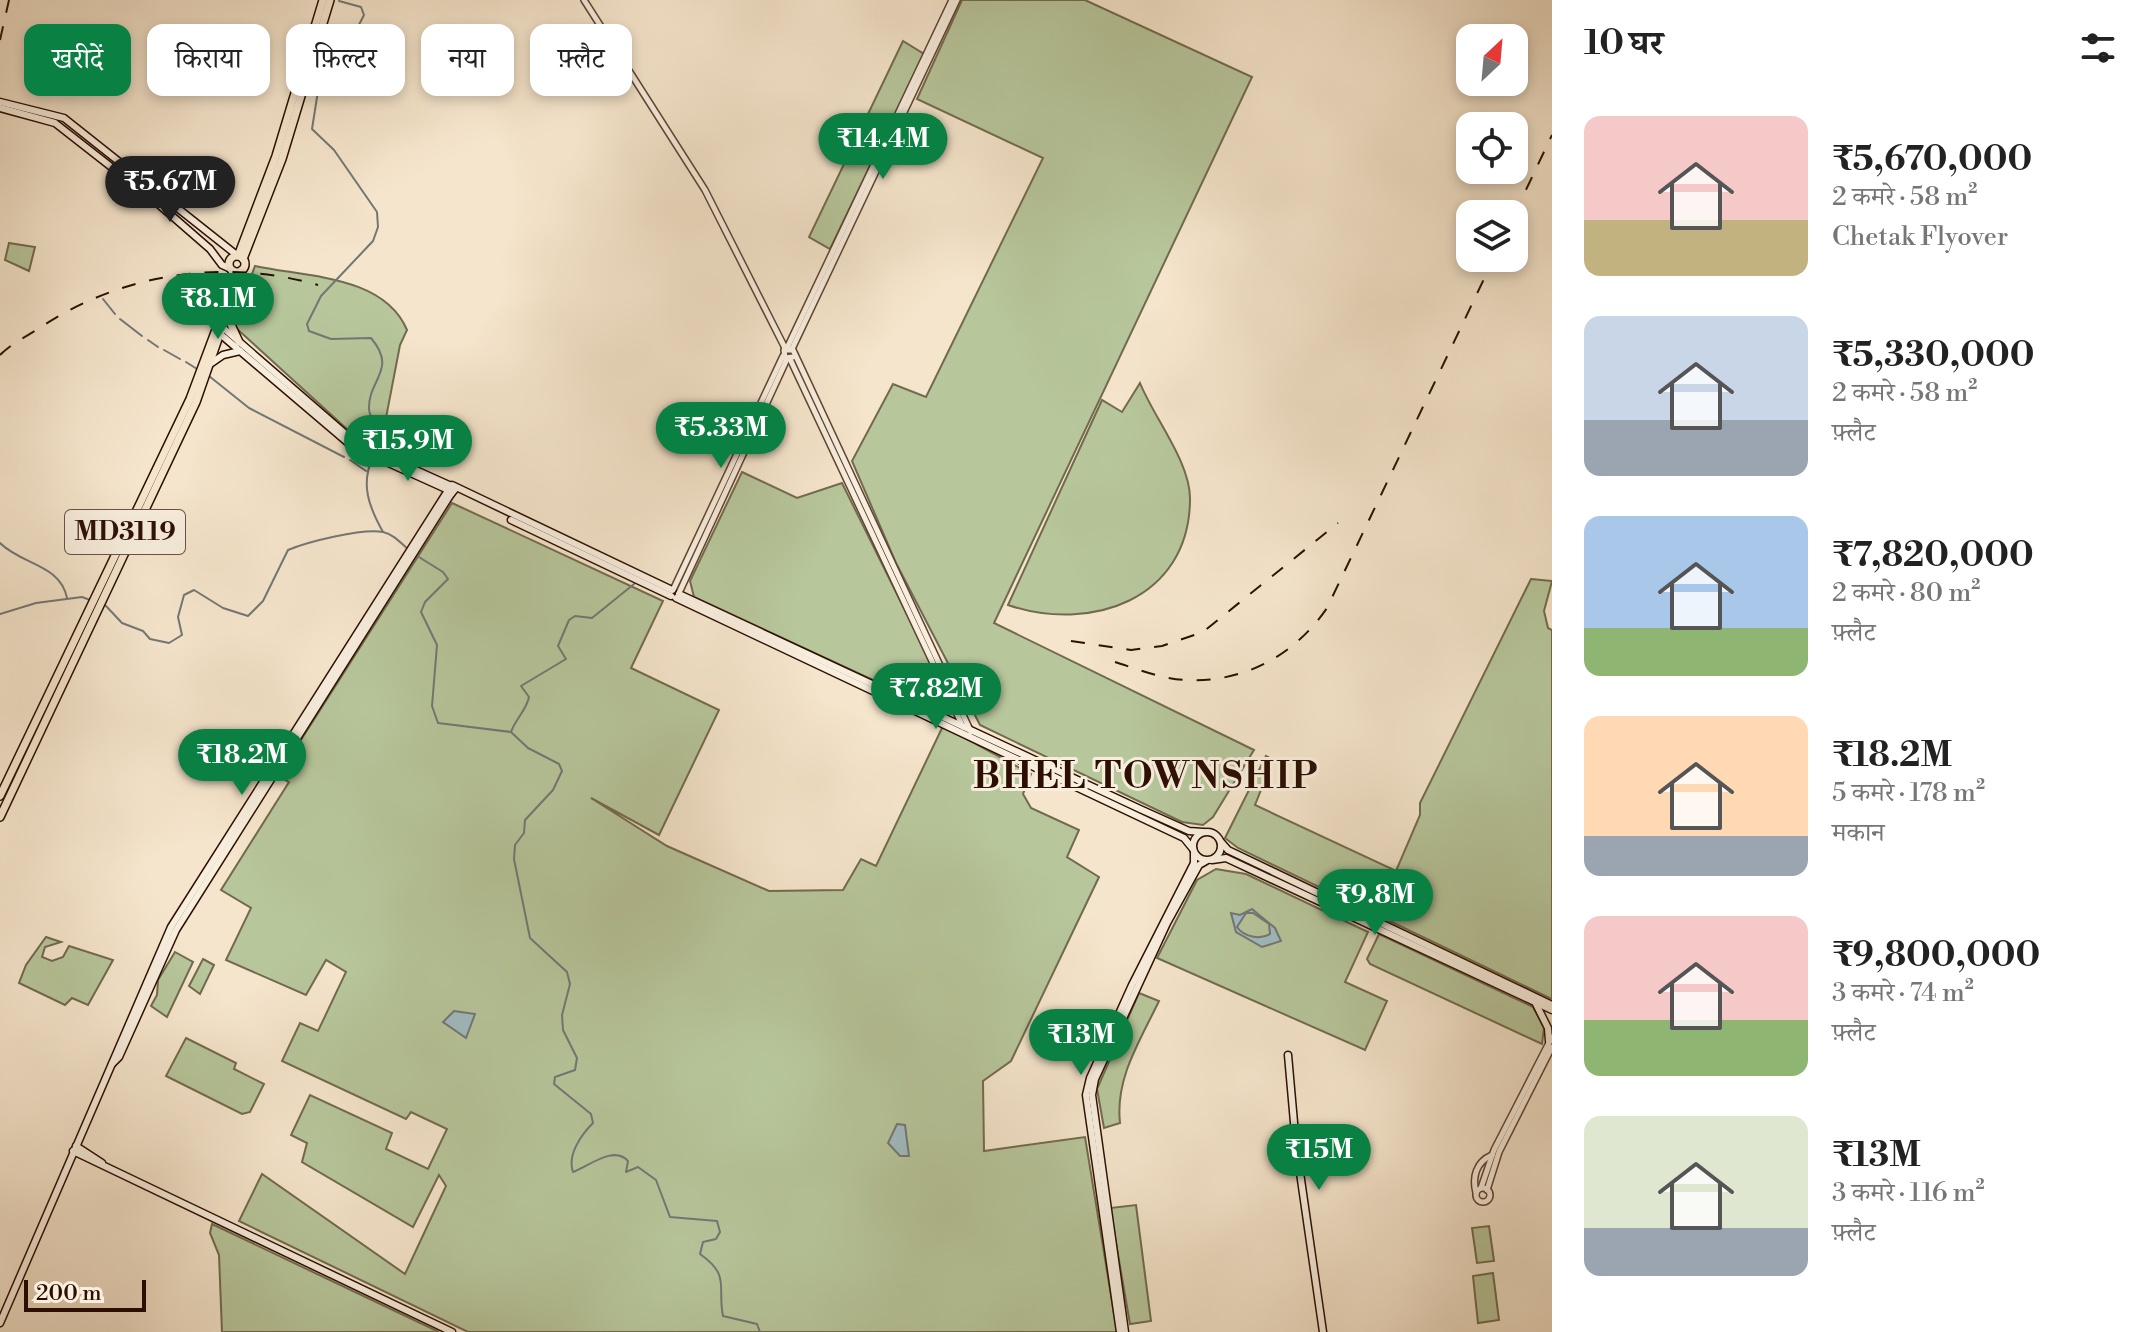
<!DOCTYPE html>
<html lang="hi">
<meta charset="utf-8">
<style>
body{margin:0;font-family:"Libre Bodoni","Noto Serif Devanagari",serif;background:#f2f2f2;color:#222;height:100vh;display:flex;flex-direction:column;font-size:30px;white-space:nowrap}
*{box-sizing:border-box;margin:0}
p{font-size:26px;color:#767676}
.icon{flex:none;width:44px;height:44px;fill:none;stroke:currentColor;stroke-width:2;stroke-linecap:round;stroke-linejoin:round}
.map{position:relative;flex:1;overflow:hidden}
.sheet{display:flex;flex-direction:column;background:#fff;width:600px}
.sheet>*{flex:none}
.guide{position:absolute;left:24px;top:24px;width:760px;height:72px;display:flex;gap:16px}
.needle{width:52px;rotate:26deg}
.controls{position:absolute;left:1456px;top:24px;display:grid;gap:16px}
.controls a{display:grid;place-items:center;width:72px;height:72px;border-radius:16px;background:#fff;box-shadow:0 4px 12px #0003;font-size:40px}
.scale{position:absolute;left:24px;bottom:20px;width:122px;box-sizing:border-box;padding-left:8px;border:4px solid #2c0f02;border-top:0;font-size:22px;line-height:28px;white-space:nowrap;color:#2c0f02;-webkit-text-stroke:6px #f8eede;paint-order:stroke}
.price{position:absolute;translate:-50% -68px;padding:0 18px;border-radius:28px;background:#0b8043;color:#fff;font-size:26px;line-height:52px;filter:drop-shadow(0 2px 4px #0008)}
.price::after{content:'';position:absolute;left:50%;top:48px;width:24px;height:18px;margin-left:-12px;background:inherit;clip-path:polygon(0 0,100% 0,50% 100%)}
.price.active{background:#222;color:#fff}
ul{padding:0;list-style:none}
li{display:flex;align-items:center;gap:24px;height:200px;padding:0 32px}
li span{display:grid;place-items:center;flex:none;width:224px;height:160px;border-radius:16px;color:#555}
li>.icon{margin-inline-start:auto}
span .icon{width:96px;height:96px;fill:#fffc;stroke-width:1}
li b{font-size:34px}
h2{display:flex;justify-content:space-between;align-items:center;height:96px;padding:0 32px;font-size:34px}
.pill{padding:0 28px;border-radius:16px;background:#fff;box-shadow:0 4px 12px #0003;font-size:28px;line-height:72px}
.pill.active{background:#0b8043;color:#fff}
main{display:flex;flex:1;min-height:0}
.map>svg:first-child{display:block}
.green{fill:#b7c69b;stroke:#726a4e;stroke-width:2}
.water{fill:#a1bcc2;stroke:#727775;stroke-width:2;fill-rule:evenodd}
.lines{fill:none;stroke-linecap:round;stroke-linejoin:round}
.stream{stroke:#727775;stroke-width:2}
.tertiary-casing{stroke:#5e4434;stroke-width:8}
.secondary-casing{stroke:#2c0f02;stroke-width:9}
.primary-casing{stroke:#2c0f02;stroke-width:10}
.tertiary{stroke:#f8eede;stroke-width:5}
.secondary{stroke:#f8eede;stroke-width:6}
.primary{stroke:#f5e5cc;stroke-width:7}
.rail{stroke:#2c0f02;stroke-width:2;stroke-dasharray:14 14;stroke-linecap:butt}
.labels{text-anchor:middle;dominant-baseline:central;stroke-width:6;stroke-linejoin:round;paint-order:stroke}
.shield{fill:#f8eede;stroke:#695244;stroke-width:2}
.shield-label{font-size:26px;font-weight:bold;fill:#2c0f02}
.district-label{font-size:36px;font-weight:bold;letter-spacing:2px;fill:#2c0f02;stroke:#f8eede}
</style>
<main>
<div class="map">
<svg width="1552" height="1332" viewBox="0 0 1552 1332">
<rect width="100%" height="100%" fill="#f5e5cc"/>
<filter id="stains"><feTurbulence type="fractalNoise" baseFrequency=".0025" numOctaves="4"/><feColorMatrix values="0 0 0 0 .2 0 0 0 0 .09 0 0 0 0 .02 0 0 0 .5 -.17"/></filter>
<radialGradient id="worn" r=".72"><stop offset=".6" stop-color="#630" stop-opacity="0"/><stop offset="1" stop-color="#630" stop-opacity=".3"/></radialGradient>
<g class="green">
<polygon points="962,0 1085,0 1252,77 994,623 1254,750 1213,817 1203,825 1182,822 980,725 896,563 852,461 893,384 926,397 1043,158 917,99"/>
<polygon points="903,41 924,54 830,249 809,237"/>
<polygon points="9,243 35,247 29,271 5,260"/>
<path d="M255,266C305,277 384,275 407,330L400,345L380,449L348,430L236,328L235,320Z"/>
<path d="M1140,383C1154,418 1191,463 1190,500C1189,600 1090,633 1008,605L1102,400L1122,412Z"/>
<polygon points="742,472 797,498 842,483 938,677 936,679 951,711 929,706 694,597 690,581"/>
<polygon points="452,503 663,601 631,668 719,710 659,835 591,798 667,846 769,891 843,890 861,859 876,866 943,726 1031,774 1023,794 1031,808 1079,830 1067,857 1099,877 1011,1061 983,1081 984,1151 1085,1137 1117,1332 468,1332 239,1221 262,1174 405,1274 446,1186 439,1175 413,1227 302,1162 307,1143 291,1135 310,1095 392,1133 386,1149 428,1169 447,1129 411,1112 406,1119 282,1061 300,1023 318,1031 346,972 326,960 306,995 226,960 251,908 221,890 289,782 278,776"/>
<polygon points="1531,579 1552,581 1544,611 1548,628 1552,630 1552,999 1238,848 1225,838 1266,756 1273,760 1255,805 1396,871 1420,815 1420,803"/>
<polygon points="1216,869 1246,874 1368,932 1345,982 1387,1001 1365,1050 1157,958 1197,880"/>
<polygon points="1379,934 1533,1007 1544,1028 1542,1044 1370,964 1367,959"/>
<polygon points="46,937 61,942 45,947 42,957 52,961 63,957 69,946 113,960 88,1005 72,998 65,1005 19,983 26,965"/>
<polygon points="175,952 193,962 167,1017 151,1006 157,995 158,980"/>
<polygon points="203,959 214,965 200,994 189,986"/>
<path d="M1139,993L1159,1001C1140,1041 1115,1078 1120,1123L1104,1128L1097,1089Z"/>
<polygon points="186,1038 236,1063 234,1069 264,1084 250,1112 242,1114 166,1076"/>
<polygon points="1136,1205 1151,1321 1130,1324 1110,1208"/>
<polygon points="212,1224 439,1332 222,1332 219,1255 210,1233"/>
<polygon points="1489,1226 1494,1261 1477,1263 1472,1228"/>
<polygon points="1493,1273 1499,1320 1478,1323 1473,1276"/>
</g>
<g class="water">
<path d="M1252,909L1275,928L1281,941L1262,947L1236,932L1231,913L1240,915ZM1246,913H1253L1269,924L1270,934C1260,940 1244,937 1237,927Z"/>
<polygon points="454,1011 475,1014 466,1038 443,1022"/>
<polygon points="897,1124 905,1125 909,1156 900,1156 888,1143"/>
</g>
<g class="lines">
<g class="stream">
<path d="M339,1L361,7L364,15L337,67L318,91L312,129L334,150L377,212L378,227L373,241L321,296L307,324L309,331L331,339L371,338C398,370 368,379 369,409C370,421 377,421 380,430L376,451"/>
<polyline points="103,299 115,314"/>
<polyline points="120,319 142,336"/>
<polyline points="148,340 158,347"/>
<polyline points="164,350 180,359"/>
<polyline points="186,362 197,369"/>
<polyline points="209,376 249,408 344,457"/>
<path d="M373,457C360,484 369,507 383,532"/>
<polyline points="350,460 366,471"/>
<path d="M0,543C22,565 60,564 67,598"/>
<path d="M414,554L443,572L448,579L425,602L421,612L437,645L432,706L438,723L511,732L528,748L559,764L562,771L553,790L525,820L524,833L515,845L514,859L530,938L567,972L570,984L562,1015L563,1030L577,1058L575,1070L555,1077L554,1084L591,1114L593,1123C581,1135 567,1155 573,1172C589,1166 614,1145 628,1161L626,1172L638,1167L656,1180L670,1217L717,1221L720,1232L716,1239L703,1242L700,1254C731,1276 717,1286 723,1316L757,1324L760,1332"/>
<path d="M0,614L36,603L82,597L106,606L122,623L143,631L150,639L169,643L182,635L178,617L184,595L194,590L223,608L248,616L263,601L288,550C307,542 362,528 383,532C393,534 401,543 409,550"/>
<path d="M511,732C515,720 527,709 529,697L521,686L566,659L558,646L569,620L575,616L592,618L634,584"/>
</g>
<g class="tertiary-casing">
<g id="tertiary">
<polyline points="584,0 705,190 785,348"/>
<polyline points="787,348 952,0"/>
<polyline points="792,349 957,0"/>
<polyline points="793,357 785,358 784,350 793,350 971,732"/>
<polyline points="790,359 963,727"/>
<polyline points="673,590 783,356"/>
<polyline points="679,593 787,359"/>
<polyline points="1481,1188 1494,1150 1552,1037"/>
<circle cx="1483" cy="1195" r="7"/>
<polyline points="1487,1190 1499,1152 1552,1047"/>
<path d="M1476,1193C1472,1177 1476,1162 1492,1155"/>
</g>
</g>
<g class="secondary-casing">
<g id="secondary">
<polyline points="0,102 64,118 238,256"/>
<polyline points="0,108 55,123 156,202 210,249 222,265 231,269"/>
<polyline points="221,326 356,443 449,485"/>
<polyline points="219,333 353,447 446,489"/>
<polyline points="210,364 223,355 240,351"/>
<polyline points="456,488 451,494 446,489 452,485 672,590"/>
<polyline points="511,520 671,596"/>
<polyline points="679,594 1140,809 1189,831 1203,832"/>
<polyline points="676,598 1184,838 1193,849"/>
<circle cx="1207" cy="846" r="14"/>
<polyline points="1221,842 1228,850 1552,1005"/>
<polyline points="1212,860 1226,858 1552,1010"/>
<polyline points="1536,1004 1548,1028 1549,1041"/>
<polyline points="1288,1055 1296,1145 1323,1332"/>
<polyline points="112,1064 119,1057 176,930 451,494"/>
<polyline points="76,1146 102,1163"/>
<polyline points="73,1151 452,1332"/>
<polyline points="0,1323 171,927 447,492"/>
<polyline points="1120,1332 1086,1095 1090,1078 1132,985 1194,863 1194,852"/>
<polyline points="1125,1332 1092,1095 1095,1079 1167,923 1199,865 1206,861"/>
</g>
</g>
<g class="primary-casing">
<g id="primary">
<polyline points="238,256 276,156 323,0"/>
<circle cx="237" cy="264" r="8"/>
<polyline points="243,259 282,159 330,0"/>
<polyline points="228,318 239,342"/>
<polyline points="0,796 190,399 230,292 233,271"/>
<polyline points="0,817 196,402 242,270"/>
</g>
</g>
<use href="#tertiary" class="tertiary"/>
<use href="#secondary" class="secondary"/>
<use href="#primary" class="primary"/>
<g class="rail">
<polyline points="0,40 9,0"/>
<polyline points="1514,215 1552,135"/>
<path d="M0,355C11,344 27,336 41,327C123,273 224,258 318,285"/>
<polyline points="1071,641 1131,650 1162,646 1203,632 1338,523"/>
<path d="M1115,662C1137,669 1162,679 1186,680C1244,683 1295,655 1327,608L1494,258"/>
</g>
</g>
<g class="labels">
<rect class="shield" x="65" y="510" width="120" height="44" rx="6"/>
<g class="shield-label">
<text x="125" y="532">MD3119</text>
</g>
<g class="district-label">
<text x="1146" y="777">BHEL TOWNSHIP</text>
</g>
</g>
<rect width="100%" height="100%" filter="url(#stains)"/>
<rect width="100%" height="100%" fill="url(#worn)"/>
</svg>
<div class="controls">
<a><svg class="needle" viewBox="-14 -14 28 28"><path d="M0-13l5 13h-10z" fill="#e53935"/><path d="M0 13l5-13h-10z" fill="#767676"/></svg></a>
<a><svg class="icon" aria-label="locate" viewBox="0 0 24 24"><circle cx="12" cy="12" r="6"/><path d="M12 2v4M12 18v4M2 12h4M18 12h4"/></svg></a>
<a><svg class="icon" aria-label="layers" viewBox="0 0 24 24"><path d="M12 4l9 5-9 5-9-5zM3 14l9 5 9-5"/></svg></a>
</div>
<div class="scale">200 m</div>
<b class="price" style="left:883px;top:181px">₹14.4M</b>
<b class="price active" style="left:170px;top:224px">₹5.67M</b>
<b class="price" style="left:218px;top:341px">₹8.1M</b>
<b class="price" style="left:721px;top:470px">₹5.33M</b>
<b class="price" style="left:408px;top:483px">₹15.9M</b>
<b class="price" style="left:936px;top:731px">₹7.82M</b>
<b class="price" style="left:242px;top:797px">₹18.2M</b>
<b class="price" style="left:1375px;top:937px">₹9.8M</b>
<b class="price" style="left:1081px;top:1077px">₹13M</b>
<b class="price" style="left:1319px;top:1192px">₹15M</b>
<div class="guide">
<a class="pill active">खरीदें</a>
<a class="pill">किराया</a>
<a class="pill">फ़िल्टर</a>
<a class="pill">नया</a>
<a class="pill">फ़्लैट</a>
</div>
</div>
<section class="sheet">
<h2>10 घर<svg class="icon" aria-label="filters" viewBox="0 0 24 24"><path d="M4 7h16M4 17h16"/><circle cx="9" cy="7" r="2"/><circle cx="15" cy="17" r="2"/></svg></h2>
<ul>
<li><span style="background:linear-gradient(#f6c9c9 65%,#c2b280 0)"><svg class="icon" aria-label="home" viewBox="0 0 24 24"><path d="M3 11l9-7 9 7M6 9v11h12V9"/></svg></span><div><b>₹5,670,000</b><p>2 कमरे · 58 m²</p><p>Chetak Flyover</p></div></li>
<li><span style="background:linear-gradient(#c9d6e8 65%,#9aa5b1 0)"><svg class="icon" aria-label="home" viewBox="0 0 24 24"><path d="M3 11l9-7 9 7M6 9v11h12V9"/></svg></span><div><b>₹5,330,000</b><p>2 कमरे · 58 m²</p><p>फ़्लैट</p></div></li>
<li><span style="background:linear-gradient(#a9c7e8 70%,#8fb573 0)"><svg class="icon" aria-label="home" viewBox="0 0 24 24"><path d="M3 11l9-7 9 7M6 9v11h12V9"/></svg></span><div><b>₹7,820,000</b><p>2 कमरे · 80 m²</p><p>फ़्लैट</p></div></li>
<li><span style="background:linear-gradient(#ffd9b3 75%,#9aa5b1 0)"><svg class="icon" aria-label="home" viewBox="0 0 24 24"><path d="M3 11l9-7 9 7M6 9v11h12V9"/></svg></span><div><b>₹18.2M</b><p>5 कमरे · 178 m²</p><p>मकान</p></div></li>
<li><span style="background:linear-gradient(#f6c9c9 65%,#8fb573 0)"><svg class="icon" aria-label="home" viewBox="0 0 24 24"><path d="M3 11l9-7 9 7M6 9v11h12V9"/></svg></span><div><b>₹9,800,000</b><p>3 कमरे · 74 m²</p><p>फ़्लैट</p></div></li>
<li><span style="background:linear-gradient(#dfe7d0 70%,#9aa5b1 0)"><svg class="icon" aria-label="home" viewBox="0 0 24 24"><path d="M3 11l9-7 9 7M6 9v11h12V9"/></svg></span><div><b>₹13M</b><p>3 कमरे · 116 m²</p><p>फ़्लैट</p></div></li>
</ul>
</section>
</main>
